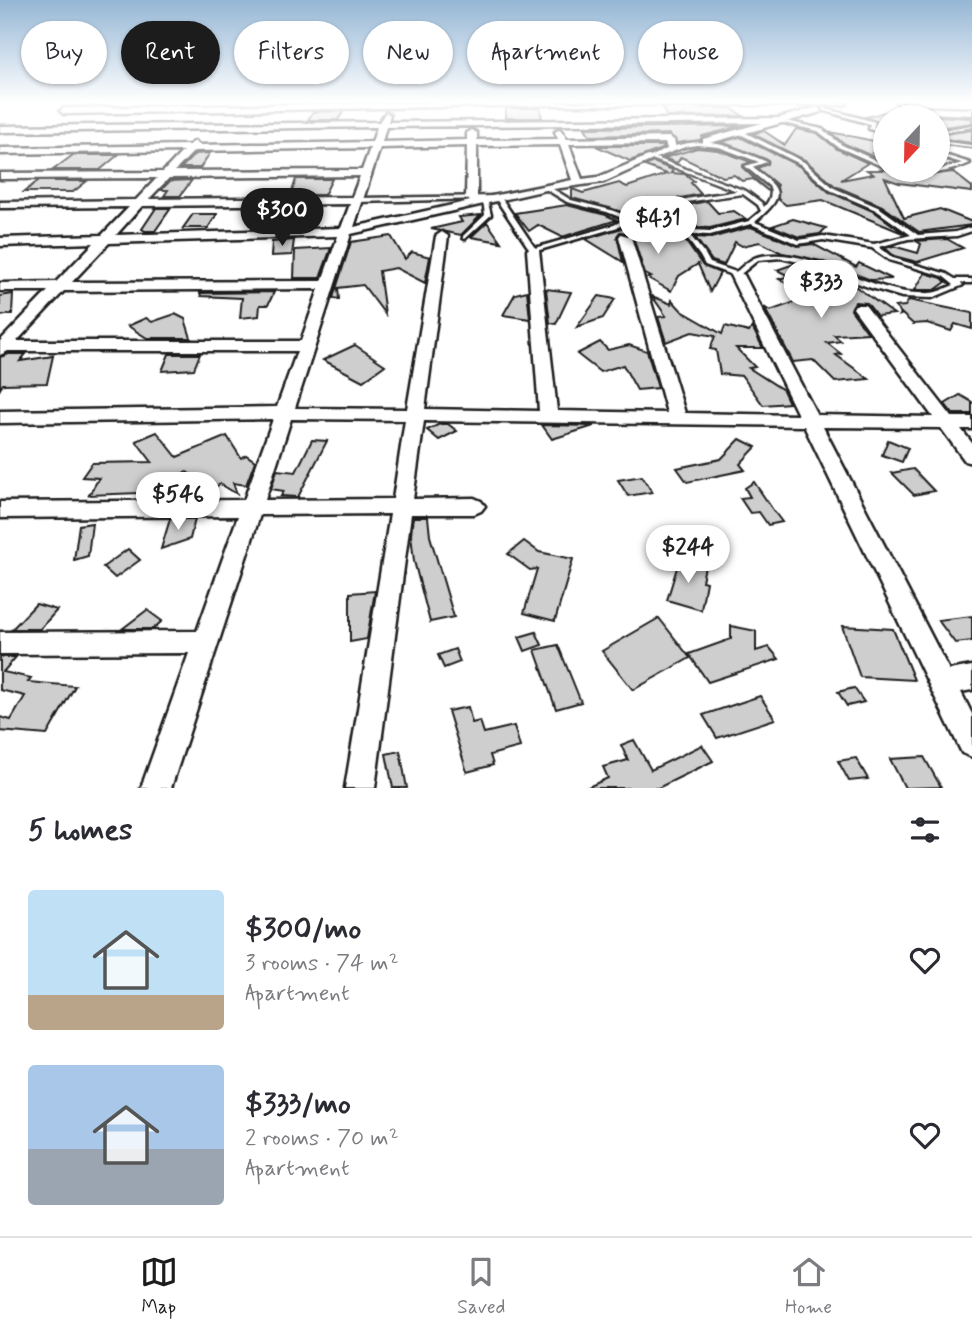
<!DOCTYPE html>
<meta charset="utf-8">
<style>
body{margin:0;font-family:Mynerve,sans-serif;background:#f2f2f3;color:#2b2b33;height:100vh;display:flex;flex-direction:column;font-size:26px;white-space:nowrap}
*{box-sizing:border-box;margin:0}
p{font-size:23px;color:#7c7c81}
.icon{flex:none;width:38px;height:38px;fill:none;stroke:currentColor;stroke-width:2;stroke-linecap:round;stroke-linejoin:round}
.map{position:relative;height:788px;overflow:hidden}
.side{display:flex;flex-direction:column;background:#fff;flex:1}
.side>*{flex:none}
.hud{position:absolute;left:21px;top:21px;width:931px;height:63px;display:flex;gap:14px}
.needle{width:46px;rotate:202deg}
.buttons{position:absolute;left:873px;top:105px;display:grid;gap:14px}
.buttons a{display:grid;place-items:center;width:77px;height:77px;border-radius:50%;background:#fff;box-shadow:0 2px 5px #0004;font-size:35px}
.price{position:absolute;translate:-50% -60px;padding:0 16px;border-radius:24px;background:#fff;color:#222;font-size:23px;line-height:46px;filter:drop-shadow(0 2px 4px #0008)}
.price::after{content:'';position:absolute;left:50%;top:42px;width:21px;height:16px;margin-left:-10px;background:inherit;clip-path:polygon(0 0,100% 0,50% 100%)}
.price.selected{background:#1c1c1c;color:#fff}
ul{padding:0;list-style:none}
li{display:flex;align-items:center;gap:21px;height:175px;padding:0 28px}
li span{display:grid;place-items:center;flex:none;width:196px;height:140px;border-radius:7px;color:#555}
li>.icon{margin-inline-start:auto}
span .icon{width:84px;height:84px;fill:#fffc;stroke-width:1}
li b{font-size:30px}
h2{display:flex;justify-content:space-between;align-items:center;height:84px;padding:0 28px;font-size:30px}
.pill{padding:0 24px;border-radius:32px;background:#fff;box-shadow:0 2px 5px #0004;font-size:24px;line-height:63px}
.pill.selected{background:#1c1c1c;color:#fff}
.dock{display:flex;justify-content:space-around;align-items:center;height:98px;border-top:2px solid #e1e1e2;background:#fff;font-size:19px;color:#7c7c81}
.dock a{display:grid;justify-items:center;gap:4px}
.dock .selected{color:#1c1c1c}
.map>svg:first-child{display:block}
.building{fill:#cecece;stroke:#1c1c1c;stroke-width:2}
.lines{fill:none;stroke-linecap:round;stroke-linejoin:round}
.lane-casing{stroke:#1c1c1c;stroke-width:5}
.street-casing{stroke:#1c1c1c;stroke-width:5}
.lane{fill:#fff;fill-rule:evenodd}
.street{fill:#fff;fill-rule:evenodd}
</style>
<div class="map">
<svg width="972" height="788" viewBox="0 0 972 788">
<rect width="100%" height="100%" fill="#fff"/>
<filter id="ink" filterUnits="userSpaceOnUse"><feTurbulence type="fractalNoise" baseFrequency=".0143" numOctaves="2"/><feDisplacementMap in="SourceGraphic" scale="14" xChannelSelector="R" yChannelSelector="G"/><feConvolveMatrix kernelMatrix="1 2 1 2 8 2 1 2 1" color-interpolation-filters="sRGB"/></filter>
<g filter="url(#ink)">
<g class="building">
<polygon points="506,108 540,108 542,118 506,118"/>
<polygon points="662,108 731,108 743,116 667,117"/>
<polygon points="900,108 912,117 886,117 886,122 877,122 866,117"/>
<polygon points="344,111 338,120 308,120 313,112"/>
<polygon points="922,115 972,118 972,123 938,128 938,117"/>
<polygon points="741,126 702,136 700,140 677,143 669,134 590,136 585,128"/>
<polygon points="796,129 817,133 837,149 868,163 841,180 873,174 867,170 888,170 910,177 953,172 972,187 972,192 899,183 885,178 904,218 940,209 972,222 972,225 919,232 882,206 835,186 805,160 753,134 764,131 785,145"/>
<polygon points="972,130 972,143 938,138 938,135"/>
<polygon points="830,132 884,143 872,153 881,155 876,158 843,143"/>
<polygon points="740,137 799,166 829,192 875,212 905,234 823,200 786,205 778,199 777,185 757,168 768,164 768,160 722,142"/>
<polygon points="596,146 663,146 664,148 630,161"/>
<polygon points="697,148 718,150 751,162 743,165 743,168 768,191 753,179 742,181 734,175 723,177 681,157 677,163 664,158"/>
<polygon points="210,153 200,168 181,168 195,154"/>
<polygon points="73,155 118,155 100,170 53,170"/>
<polygon points="653,162 673,170 671,173 685,174 694,181 691,183 701,194 650,204 629,214 572,198 572,189 583,193 619,183 627,187 667,174 645,166"/>
<polygon points="296,179 332,179 324,195 291,195"/>
<polygon points="192,180 180,196 164,196 168,190 161,190 170,181"/>
<polygon points="38,181 87,181 73,192 24,192"/>
<polygon points="707,201 718,213 734,211 746,219 710,228 673,226 670,209"/>
<polygon points="567,205 606,215 617,220 562,237 538,225 529,231 515,213"/>
<polygon points="156,208 171,208 155,231 145,231 142,229"/>
<polygon points="193,214 217,214 208,228 183,228"/>
<polygon points="481,215 461,235 431,229 462,222 459,217"/>
<polygon points="793,219 826,228 820,234 799,237 772,226"/>
<polygon points="487,222 501,242 471,237"/>
<polygon points="625,227 662,240 666,235 682,236 703,266 720,273 710,292 698,264 679,276 671,291 648,278 651,277 645,274 632,234 620,232 617,236 623,262 586,239"/>
<polygon points="751,227 797,246 813,244 856,267 859,263 892,279 871,280 821,261 782,253 760,242 742,246 735,242 724,265 712,261 695,237 711,238"/>
<polygon points="391,236 405,259 412,252 430,257 425,283 396,268 379,271 385,314 363,285 338,288 339,299 333,298 351,242"/>
<polygon points="947,239 963,248 917,262 894,256 885,248 893,246 918,253 921,244 916,241"/>
<polygon points="294,240 292,255 271,256 272,242"/>
<polygon points="331,248 320,278 294,278 295,250"/>
<polygon points="794,264 852,284 894,314 877,316 867,303 855,302 851,310 868,333 834,335 841,341 827,343 841,354 836,355 869,379 835,382 813,360 793,362 764,307 770,311 812,296 779,279 789,276 777,270"/>
<polygon points="925,273 942,278 946,282 935,290 915,290"/>
<polygon points="546,289 571,292 556,324 550,323"/>
<polygon points="527,291 530,319 503,315 515,294"/>
<polygon points="274,292 268,305 260,305 259,316 240,318 242,298 201,296 200,293"/>
<polygon points="13,294 12,314 0,316 0,296"/>
<polygon points="599,296 615,299 603,318 577,327"/>
<polygon points="652,296 671,304 672,300 682,311 722,334 725,326 749,332 752,327 763,348 736,348 755,367 749,368 783,390 789,403 763,405 742,376 720,374 716,350 710,349 715,336 692,332 666,342 658,317 666,316"/>
<polygon points="909,300 972,313 972,329 955,324 951,331 927,323 913,324 902,314 900,315 901,313 895,307 905,306"/>
<polygon points="175,314 185,319 191,338 147,338 128,326 146,318 152,322"/>
<polygon points="600,342 608,350 629,345 647,351 658,388 637,390 623,365 600,372 577,354"/>
<polygon points="355,345 385,365 363,381 323,360"/>
<polygon points="9,354 26,354 20,361 53,356 47,383 3,384 0,389 0,357"/>
<polygon points="169,354 200,354 194,369 162,371"/>
<polygon points="960,395 972,402 972,414 953,414 945,404"/>
<polygon points="440,424 448,424 457,431 439,440 427,430"/>
<polygon points="542,425 543,425 594,426 552,439"/>
<polygon points="157,432 177,457 227,436 241,458 246,455 255,461 246,485 233,483 237,494 220,484 212,490 187,472 170,478 165,492 89,495 99,478 82,477 92,463 152,462 136,441"/>
<polygon points="740,439 756,447 740,464 745,470 687,482 677,468 721,459"/>
<polygon points="312,440 327,441 298,497 281,496 284,491 271,489 277,470 296,472"/>
<polygon points="888,440 908,448 902,462 882,455"/>
<polygon points="913,469 934,491 914,495 892,473"/>
<polygon points="642,476 652,492 628,496 618,480"/>
<polygon points="754,482 773,510 782,522 768,525 759,512 750,513 740,498 750,497 745,488"/>
<polygon points="413,517 428,517 430,536 454,617 430,622 414,561 411,535"/>
<polygon points="170,519 195,519 190,539 161,549"/>
<polygon points="92,523 88,556 74,560 79,525"/>
<polygon points="524,541 539,552 573,559 555,621 524,613 537,569 530,570 508,554"/>
<polygon points="128,549 140,560 115,578 103,567"/>
<polygon points="680,558 705,566 702,581 706,582 701,610 667,600"/>
<polygon points="375,591 367,639 350,642 350,593"/>
<polygon points="36,604 57,610 40,629 12,629"/>
<polygon points="147,610 162,621 153,629 122,629"/>
<polygon points="972,616 972,641 955,643 938,620"/>
<polygon points="659,618 690,658 633,690 602,651"/>
<polygon points="731,626 756,631 756,651 769,647 779,659 708,682 689,654 731,639"/>
<polygon points="842,626 893,629 914,680 860,677"/>
<polygon points="536,632 542,645 525,651 519,637"/>
<polygon points="558,645 581,702 556,709 535,650"/>
<polygon points="455,649 460,662 444,668 438,655"/>
<polygon points="0,657 16,657 3,672 31,678 28,682 75,686 47,735 0,731 0,717 11,720 25,696 0,690"/>
<polygon points="854,688 864,702 847,706 838,692"/>
<polygon points="760,696 775,719 717,738 703,715"/>
<polygon points="468,707 472,723 480,721 484,733 514,726 520,747 490,755 493,765 467,772 448,711"/>
<polygon points="634,740 651,770 702,745 713,761 658,788 586,788 608,778 603,767 628,760 621,745"/>
<polygon points="400,751 407,788 393,788 386,754"/>
<polygon points="924,757 941,787 905,788 890,759"/>
<polygon points="856,758 868,779 849,781 838,761"/>
</g>
<g class="lines">
<g class="lane-casing">
<g id="lane">
<polygon points="896,102 900,102 920,117 916,117"/>
<polygon points="823,108 875,122 874,127 886,132 886,135 869,129 870,124 822,110"/>
<polygon points="777,119 822,129 842,145 886,165 886,168 838,147 818,131 775,121"/>
<polygon points="972,125 972,127 938,133 938,131"/>
<path d="M738,131H742L804,162L834,188L880,208L918,235L956,232L972,227V231L957,236L908,239L879,247L893,258L947,274L955,279H972V283H961L963,285L961,286L932,298L902,297L868,287L807,264L781,258L758,260L737,277L705,265L700,256L683,233L659,232L630,221L618,227L533,252L530,250L496,199H487L491,215L465,239L463,238V236L485,215L483,199L357,202L354,200L357,198L500,196L535,248L614,225L625,219L607,212L567,202L544,188V186H548L571,200L611,210L630,217C663,200 701,197 737,191L649,158C681,139 707,138 741,151C749,155 759,158 767,162L752,167C782,190 787,194 755,222L799,240L823,236L874,244L911,235L876,210L830,190L800,164L738,133ZM697,145L719,147L759,162L745,166L769,186C773,194 770,200 764,207L762,203L746,191L656,158L685,147ZM743,194L758,205L761,211L749,221L710,231L660,228L635,219C668,202 706,199 743,194ZM751,224L798,244L823,240L872,248L889,260L943,276L954,285C946,288 937,293 929,293C870,297 812,243 757,257C750,259 742,267 736,272L710,263L705,254L689,234L710,235Z"/>
<polygon points="938,141 971,145 972,147 938,143"/>
<path d="M938,153L970,163C948,173 914,179 891,170H938L962,163L938,156Z"/>
</g>
</g>
<g class="street-casing">
<g id="street">
<polygon points="478,102 847,103 843,105 547,105 64,114 60,111 64,108"/>
<path d="M818,107L821,112L706,144L703,143V139L762,123L386,127L382,142L467,140V133L472,130L477,133V140L558,139L555,132L560,129L567,139L669,137L674,140L676,149L668,151L665,143L569,144L582,179L598,177L648,156L657,158L604,182L546,190L351,234L295,408L407,409L436,236L442,232L448,236L425,409L539,411L527,250L533,246L539,250L557,411L667,413L619,237L621,234L631,237L685,413L798,415L730,275L737,271L744,275L817,415L933,417L853,308L855,305H865L952,417H972V429H961L972,443V463L965,461L941,428L823,427L949,670L972,666V690L961,692L972,714V757L962,753L804,426L424,421L413,499L474,498L481,501L485,506L481,511L474,514H411L375,788H345L390,514L260,515L171,788H141L189,653L0,654V632L197,631L238,516L0,518V502L244,500L273,419L0,423V411L277,407L297,351H8L0,355V341L48,291H0V283L56,282L94,243L0,246V238L102,235L129,207L0,208V202L136,200L157,178L0,179V173L163,172L183,151L0,154V148L189,145L195,141L199,145L372,142L377,127L0,132V126L379,122L386,112L390,115L388,122L779,118ZM560,145L572,180L477,199V146ZM467,146L466,198L470,201L354,227L380,148ZM370,148L362,170L175,171L194,151ZM360,176L352,197L149,199L169,178ZM350,204L341,228L116,235L142,206ZM338,236L322,281L72,282L109,243ZM319,289L301,341H17L64,291ZM291,419L405,420L393,499L265,500Z"/>
<polygon points="910,107 972,109 972,115 907,112"/>
</g>
</g>
<use href="#lane" class="lane"/>
<use href="#street" class="street"/>
</g>
</g>
<linearGradient id="sky" x2="0" y2="1"><stop stop-color="#95b6d5"/><stop offset="0.48" stop-color="#fff"/><stop offset="1" stop-color="#fff" stop-opacity="0"/></linearGradient>
<rect width="972" height="212" fill="url(#sky)"/>
</svg>
<div class="buttons">
<a><svg class="needle" viewBox="-14 -14 28 28"><path d="M0-13l5 13h-10z" fill="#e53935"/><path d="M0 13l5-13h-10z" fill="#7c7c81"/></svg></a>
</div>
<b class="price selected" style="left:282px;top:248px">$300</b>
<b class="price" style="left:658px;top:256px">$431</b>
<b class="price" style="left:821px;top:320px">$333</b>
<b class="price" style="left:178px;top:532px">$546</b>
<b class="price" style="left:688px;top:585px">$244</b>
<div class="hud">
<a class="pill">Buy</a>
<a class="pill selected">Rent</a>
<a class="pill">Filters</a>
<a class="pill">New</a>
<a class="pill">Apartment</a>
<a class="pill">House</a>
</div>
</div>
<section class="side">
<h2>5 homes<svg class="icon" aria-label="filters" viewBox="0 0 24 24"><path d="M4 7h16M4 17h16"/><circle cx="9" cy="7" r="2"/><circle cx="15" cy="17" r="2"/></svg></h2>
<ul>
<li><span style="background:linear-gradient(#bfe0f5 75%,#b9a48a 0)"><svg class="icon" aria-label="home" viewBox="0 0 24 24"><path d="M3 11l9-7 9 7M6 9v11h12V9"/></svg></span><div><b>$300/mo</b><p>3 rooms · 74 m²</p><p>Apartment</p></div><svg class="icon" aria-label="heart" viewBox="0 0 24 24"><path d="M12 20l-8-8c-3-5 5-10 8-4 3-6 11-1 8 4z"/></svg></li>
<li><span style="background:linear-gradient(#a9c7e8 60%,#9aa5b1 0)"><svg class="icon" aria-label="home" viewBox="0 0 24 24"><path d="M3 11l9-7 9 7M6 9v11h12V9"/></svg></span><div><b>$333/mo</b><p>2 rooms · 70 m²</p><p>Apartment</p></div><svg class="icon" aria-label="heart" viewBox="0 0 24 24"><path d="M12 20l-8-8c-3-5 5-10 8-4 3-6 11-1 8 4z"/></svg></li>
</ul>
</section>
<nav class="dock">
<a class="selected"><svg class="icon" aria-label="map" viewBox="0 0 24 24"><path d="M3 6l6-2 6 2 6-2v14l-6 2-6-2-6 2zM9 4v14M15 6v14"/></svg>Map</a>
<a><svg class="icon" aria-label="saved" viewBox="0 0 24 24"><path d="M7 4h10v16l-5-4-5 4z"/></svg>Saved</a>
<a><svg class="icon" aria-label="home" viewBox="0 0 24 24"><path d="M3 11l9-7 9 7M6 9v11h12V9"/></svg>Home</a>
</nav>
